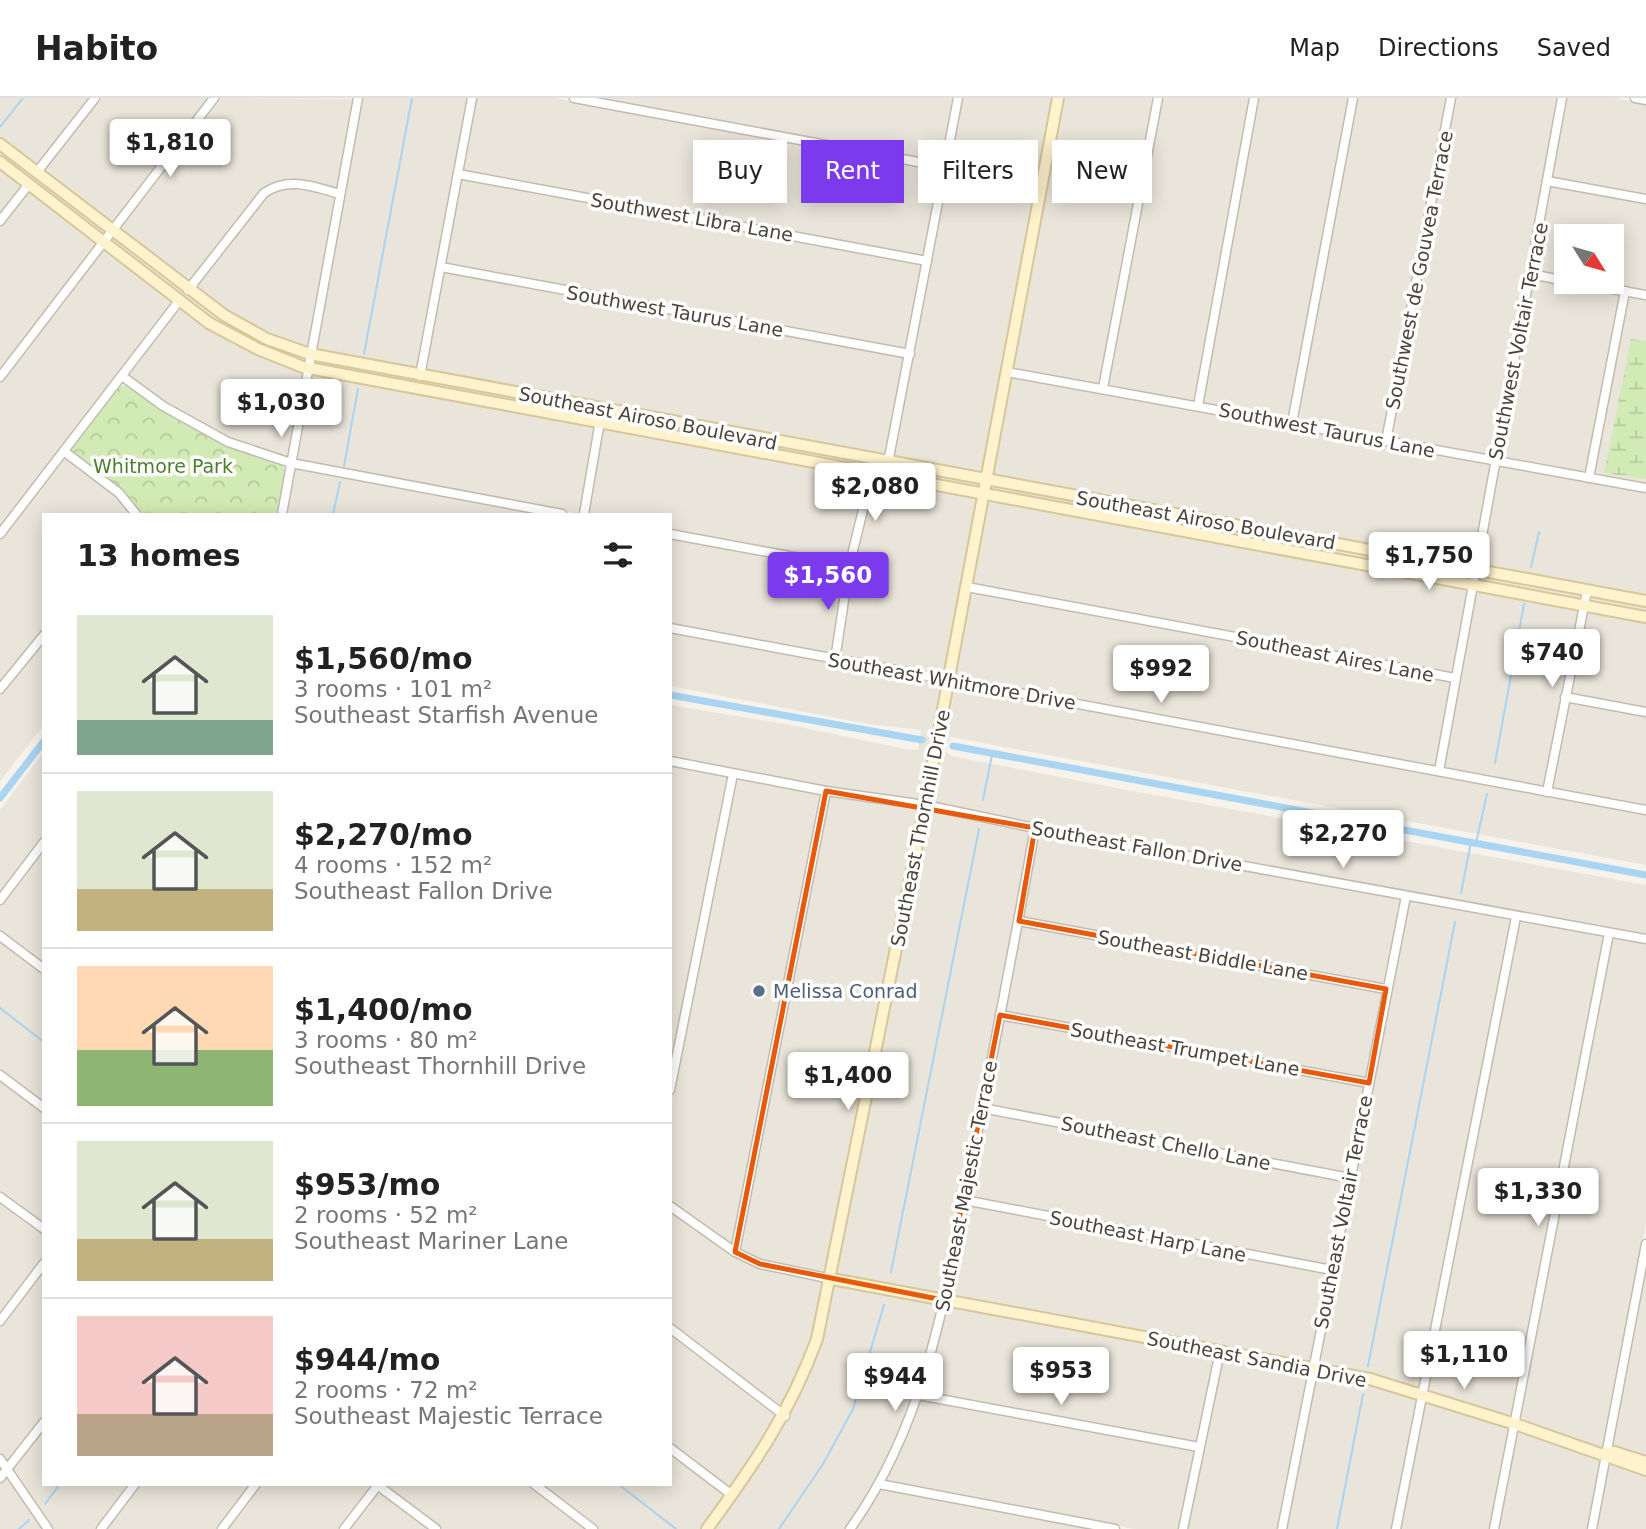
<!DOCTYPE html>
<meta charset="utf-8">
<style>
body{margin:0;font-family:"DejaVu Sans",sans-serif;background:#f2f2f2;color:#222;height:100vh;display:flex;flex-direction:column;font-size:26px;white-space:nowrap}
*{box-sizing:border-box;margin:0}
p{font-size:23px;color:#767676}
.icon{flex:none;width:38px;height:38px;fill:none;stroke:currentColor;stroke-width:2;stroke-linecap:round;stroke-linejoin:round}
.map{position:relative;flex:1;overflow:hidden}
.panel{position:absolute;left:42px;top:415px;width:630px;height:973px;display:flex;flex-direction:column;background:#fff;border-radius:0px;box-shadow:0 4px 18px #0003}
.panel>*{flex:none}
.hud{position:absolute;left:693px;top:42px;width:665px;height:63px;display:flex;gap:14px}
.needle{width:46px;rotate:127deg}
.fabs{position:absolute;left:1554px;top:126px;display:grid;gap:14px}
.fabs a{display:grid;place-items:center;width:70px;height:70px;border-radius:0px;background:#fff;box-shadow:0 4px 18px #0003;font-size:35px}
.price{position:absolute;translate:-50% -60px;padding:0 16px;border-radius:7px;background:#fff;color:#222;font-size:23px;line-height:46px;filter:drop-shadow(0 2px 4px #0008)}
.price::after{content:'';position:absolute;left:50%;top:42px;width:21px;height:16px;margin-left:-10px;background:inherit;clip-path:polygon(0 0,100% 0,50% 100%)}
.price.on{background:#7c3aed;color:#fff}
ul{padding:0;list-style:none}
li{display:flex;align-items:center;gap:21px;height:175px;padding:0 35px}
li+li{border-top:2px solid #e0e0e0}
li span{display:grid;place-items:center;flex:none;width:196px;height:140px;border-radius:0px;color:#555}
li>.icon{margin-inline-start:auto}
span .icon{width:84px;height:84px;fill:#fffc;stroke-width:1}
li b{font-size:30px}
h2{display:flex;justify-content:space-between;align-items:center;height:84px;padding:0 35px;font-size:30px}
.pill{padding:0 24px;border-radius:0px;background:#fff;box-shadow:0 4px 18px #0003;font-size:24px;line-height:63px}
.pill.on{background:#7c3aed;color:#fff}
header{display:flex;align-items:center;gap:42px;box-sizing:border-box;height:98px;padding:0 35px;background:#fff;border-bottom:2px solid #e0e0e0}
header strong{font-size:33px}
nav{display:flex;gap:38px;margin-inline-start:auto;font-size:24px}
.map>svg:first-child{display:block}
.residential{fill:#eae5da}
.wetland{fill:url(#wetland-marsh)}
.park{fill:url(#park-crowns)}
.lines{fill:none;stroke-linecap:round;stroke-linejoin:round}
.stream{stroke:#a9d4f2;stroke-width:2}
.canal{stroke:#a9d4f2;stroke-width:7}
.street-casing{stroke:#c2bbae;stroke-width:11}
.secondary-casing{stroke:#d6c79b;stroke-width:14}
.street{stroke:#fff;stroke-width:8}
.secondary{stroke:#fff3cd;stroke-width:10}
.marked{fill:none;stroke:#e8590c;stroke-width:5;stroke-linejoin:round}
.service-dot{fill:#5c6f8a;stroke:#fff;stroke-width:2.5}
.labels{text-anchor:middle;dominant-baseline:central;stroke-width:7;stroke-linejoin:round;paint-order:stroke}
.street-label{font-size:19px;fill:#4b4439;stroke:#fff}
.park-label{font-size:19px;fill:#4a7f2a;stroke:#fff}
.service-label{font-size:19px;fill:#4e5e75;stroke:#fff;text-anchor:start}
</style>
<header>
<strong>Habito</strong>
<nav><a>Map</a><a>Directions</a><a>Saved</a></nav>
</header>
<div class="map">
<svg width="1646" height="1431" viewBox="0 0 1646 1431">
<defs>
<pattern id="wetland-marsh" width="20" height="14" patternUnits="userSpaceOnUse" patternTransform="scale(1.75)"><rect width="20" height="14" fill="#d2eab5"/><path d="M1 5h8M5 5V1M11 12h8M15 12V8" fill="none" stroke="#b6ca9c"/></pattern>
<pattern id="park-crowns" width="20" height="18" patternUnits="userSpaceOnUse" patternTransform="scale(1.75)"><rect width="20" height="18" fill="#d2eab5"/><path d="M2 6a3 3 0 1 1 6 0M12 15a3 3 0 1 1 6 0" fill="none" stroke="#b6ca9c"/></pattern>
</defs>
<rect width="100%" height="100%" fill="#f6f3ec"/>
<g class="residential">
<polygon points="0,0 90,0 36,69 0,42"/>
<polygon points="100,0 209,0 111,128 42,74"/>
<polygon points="219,0 354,1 337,92 295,81 272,85 261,92 187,186 117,133"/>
<polygon points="363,0 468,0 417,273 315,253"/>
<polygon points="476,0 555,0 941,72 924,158 462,73"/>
<polygon points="594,0 954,0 942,65"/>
<polygon points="962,0 1054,0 983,378 893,362"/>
<polygon points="1062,0 1154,0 1100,286 1012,271"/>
<polygon points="1162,0 1250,0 1195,304 1108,287"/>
<polygon points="1258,0 1349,0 1289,321 1202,305"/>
<polygon points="1357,0 1447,0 1383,339 1297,323"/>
<polygon points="1455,0 1558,0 1492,359 1391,341"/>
<polygon points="1566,0 1614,0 1646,6 1646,97 1552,80"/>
<polygon points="0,51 107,133 103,138 0,60"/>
<polygon points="0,68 23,86 0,117"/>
<polygon points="461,80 923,165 907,252 445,167"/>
<polygon points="1551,87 1646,104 1646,193 1593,184 1612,184 1612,138 1566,138 1566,179 1535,173"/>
<polygon points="294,88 336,99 307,251 244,225 194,191 267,98 276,91"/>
<polygon points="30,91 99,144 0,273 0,129"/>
<polygon points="113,138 189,197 306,258 304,266 284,259 211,222 109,143"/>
<polygon points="105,149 174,203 0,430 0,286"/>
<polygon points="444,174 906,259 885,360 424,275"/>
<polygon points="1534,180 1620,196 1586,376 1500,361"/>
<polygon points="1628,198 1646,201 1646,243 1631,242 1604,375 1646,381 1646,387 1594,377"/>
<polygon points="181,208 303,273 288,360 229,341 165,305 127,278"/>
<polygon points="313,260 462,289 461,296 312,268"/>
<polygon points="311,275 595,329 580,416 295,362"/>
<polygon points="1010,278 1491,367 1473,465 991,380"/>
<polygon points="469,290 598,314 597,322 468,298"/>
<polygon points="606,316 982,385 981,392 604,324"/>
<polygon points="603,331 868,378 846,465 670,433 670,416 588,416"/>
<polygon points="66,359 117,398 131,416 44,416 44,532 0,585 0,442"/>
<polygon points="1499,368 1646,394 1646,500 1481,467"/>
<polygon points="294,369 543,416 286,416"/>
<polygon points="876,379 979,399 946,578 840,559 853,470"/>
<polygon points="989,387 1472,473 1470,482 988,394"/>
<polygon points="987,401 1469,489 1452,576 971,486"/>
<polygon points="670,440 845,472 832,558 670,527"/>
<polygon points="1480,474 1582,495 1581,503 1478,483"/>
<polygon points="1477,490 1580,510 1543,690 1443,670"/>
<polygon points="970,493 1451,583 1436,669 953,580"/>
<polygon points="1590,497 1646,507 1646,515 1589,505"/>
<polygon points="1587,512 1646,522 1646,611 1570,596"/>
<polygon points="670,534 944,585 922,703 827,690 670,660 670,607 786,626 905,651 918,652 921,632 868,626 670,588"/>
<polygon points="44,542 44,627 0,683 0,597"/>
<polygon points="952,587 1646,716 1646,767 950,639 945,653 951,658 1111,689 1646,787 1646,837 929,704"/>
<polygon points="1568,603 1646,618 1646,709 1551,691"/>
<polygon points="44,653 44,738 0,795 0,712"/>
<polygon points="670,667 729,679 670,972"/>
<polygon points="736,680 822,696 733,1148 670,1104 670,1011"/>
<polygon points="830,697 920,710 829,1176 761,1162 740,1152"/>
<polygon points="928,711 1031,733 940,1198 836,1178"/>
<polygon points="1039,734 1402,801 1383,887 1023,821"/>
<polygon points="44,750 44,867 0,833 0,808"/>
<polygon points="1410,802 1511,821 1419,1291 1317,1266"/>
<polygon points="1519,823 1605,838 1512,1321 1427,1293"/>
<polygon points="1022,828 1382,894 1366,981 1004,914"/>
<polygon points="1612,839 1646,845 1646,1126 1602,1351 1520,1323"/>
<polygon points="0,842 44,876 44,1006 0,973"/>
<polygon points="1003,921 1365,988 1347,1076 986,1007"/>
<polygon points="0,981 44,1015 44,1127 0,1094"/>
<polygon points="985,1014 1345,1083 1329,1168 968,1099"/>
<polygon points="0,1103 44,1136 44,1158 0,1216"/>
<polygon points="967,1106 1328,1175 1309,1264 948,1199"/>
<polygon points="670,1112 731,1157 827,1183 814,1240 783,1312 670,1225"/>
<polygon points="1646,1166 1646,1360 1610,1351"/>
<polygon points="44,1171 44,1318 7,1366 0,1355 0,1229"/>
<polygon points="835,1185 939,1205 916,1293 876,1381 845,1431 712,1431 766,1358 790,1318 821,1243"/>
<polygon points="947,1206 1215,1256 1196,1345 924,1295"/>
<polygon points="670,1234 780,1318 731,1392 670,1346"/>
<polygon points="1223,1258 1308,1271 1278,1431 1187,1431"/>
<polygon points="1316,1273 1418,1298 1392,1431 1286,1431"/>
<polygon points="1426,1300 1511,1328 1490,1431 1400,1431"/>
<polygon points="921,1302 1194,1352 1179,1431 1134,1431 884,1383"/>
<polygon points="1518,1330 1601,1358 1589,1431 1498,1431"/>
<polygon points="44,1331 44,1386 130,1386 96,1431 53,1431 12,1372"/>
<polygon points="670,1355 726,1398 702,1431 599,1431 540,1386 670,1386"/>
<polygon points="1608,1363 1646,1376 1646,1431 1596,1431"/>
<polygon points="7,1378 44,1431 0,1431 0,1386"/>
<polygon points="140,1386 251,1386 217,1431 106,1431"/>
<polygon points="261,1386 371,1386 372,1387 339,1431 227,1431"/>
<polygon points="382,1386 528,1386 587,1431 442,1431"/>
<polygon points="881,1390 1096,1431 855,1431"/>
<polygon points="379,1392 430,1431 349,1431"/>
</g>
<polygon class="wetland" points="1631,241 1646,243 1646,381 1604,375"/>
<polygon class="park" points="124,287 209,339 283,368 286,375 278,416 140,416 124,397 72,353 73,347 117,289"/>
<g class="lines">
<g class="stream">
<polyline points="0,29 23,0"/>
<polyline points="364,256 412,0"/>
<polyline points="344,368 358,291"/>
<polyline points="333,416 340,384"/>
<polyline points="1531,469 1539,434"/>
<polyline points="1495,665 1524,506"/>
<polyline points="983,702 992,657"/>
<polyline points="1476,745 1487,696"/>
<polyline points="1461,795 1471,744"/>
<polyline points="0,910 44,944"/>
<polyline points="891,1174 979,731"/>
<polyline points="1368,1268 1455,824"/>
<polyline points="618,1386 676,1431"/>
<polyline points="45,1406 60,1386"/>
<polyline points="19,1431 29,1422"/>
<polyline points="779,1431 823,1366 853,1311 884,1207"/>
<polyline points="1337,1431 1363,1296"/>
</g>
<g class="canal">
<polyline points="670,597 922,642"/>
<polyline points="953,648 1646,777"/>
<polyline points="0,700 44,643"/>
</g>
<g class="street-casing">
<g id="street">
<polyline points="574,0 945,69"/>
<polyline points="1635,0 1646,2"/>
<polyline points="37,74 95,0"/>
<polyline points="458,76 927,163"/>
<polyline points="1547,83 1646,101"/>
<polyline points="0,123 29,86"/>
<polyline points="441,169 910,256"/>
<polyline points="1531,176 1566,183"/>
<polyline points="1573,184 1646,197"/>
<path d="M188,192L264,95C289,78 314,89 340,96"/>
<polyline points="1007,274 1646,390"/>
<polyline points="122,278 163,308 228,344 291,365 562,416"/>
<polyline points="420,278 472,0"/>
<polyline points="0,279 214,0"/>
<polyline points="1103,290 1158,0"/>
<polyline points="1198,308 1254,0"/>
<polyline points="1292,325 1353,0"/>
<polyline points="1386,343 1451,0"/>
<polyline points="65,354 119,395 136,416"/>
<polyline points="888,365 958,0"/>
<polyline points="1589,380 1625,193"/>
<polyline points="282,416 358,0"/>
<polyline points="584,416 602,311"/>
<polyline points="0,436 179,203"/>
<polyline points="670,436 849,469"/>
<polyline points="967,489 1455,580"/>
<polyline points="670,530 1646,712"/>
<polyline points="835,562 849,469 872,375"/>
<polyline points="0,591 44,537"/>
<polyline points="1565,599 1646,614"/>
<polyline points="670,663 826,693 925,707 1035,730 1646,841"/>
<polyline points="1439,673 1562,0"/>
<polyline points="1547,694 1587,493"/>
<polyline points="0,802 44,744"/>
<polyline points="1019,823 1386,891"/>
<polyline points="0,838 44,871"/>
<polyline points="1000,917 1369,985"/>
<polyline points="0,977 44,1010"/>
<polyline points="670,992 733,676"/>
<polyline points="982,1010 1350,1080"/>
<polyline points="0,1099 44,1131"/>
<polyline points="964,1102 1332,1172"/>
<polyline points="670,1108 735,1154 760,1166 832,1181"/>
<polyline points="735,1154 826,693"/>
<polyline points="0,1223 44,1165"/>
<polyline points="670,1230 785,1318"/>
<polyline points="918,1297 1199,1349"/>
<polyline points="670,1350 732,1397"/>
<polyline points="0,1361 48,1431"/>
<polyline points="0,1380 44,1324"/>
<polyline points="376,1386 436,1431"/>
<polyline points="534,1386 593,1431"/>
<polyline points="879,1386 1115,1431"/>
<polyline points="101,1431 135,1386"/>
<polyline points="222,1431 256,1386"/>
<polyline points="344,1431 378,1387"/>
<path d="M850,1431C930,1320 948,1183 974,1052C995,945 1016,838 1035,730"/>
<polyline points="1183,1431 1220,1253"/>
<polyline points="1282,1431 1406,798"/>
<polyline points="1396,1431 1516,819"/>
<polyline points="1494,1431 1609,835"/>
<polyline points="1592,1431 1646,1146"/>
</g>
</g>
<g class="secondary-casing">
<g id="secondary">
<polyline points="0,46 224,217 267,241 310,256 1646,503"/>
<polyline points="0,64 209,225 258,251 303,269 1646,519"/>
<polyline points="832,1181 1370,1281 1515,1326 1646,1372"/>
<polyline points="1605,1355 1614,1354 1646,1364"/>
<path d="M707,1431C753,1368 790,1315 817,1241L925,707L1058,0"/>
</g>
</g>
<use href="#street" class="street"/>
<use href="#secondary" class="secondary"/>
</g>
<path class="marked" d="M826,693L1035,730L1019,823L1386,891L1369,985L1000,917L943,1202L760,1166L735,1154Z"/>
<circle class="service-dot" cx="759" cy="893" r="7"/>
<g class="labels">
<g class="street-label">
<text transform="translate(692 119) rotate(10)">Southwest Libra Lane</text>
<text transform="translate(1419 172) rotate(-79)">Southwest de Gouvea Terrace</text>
<text transform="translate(675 213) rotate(10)">Southwest Taurus Lane</text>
<text transform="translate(1518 243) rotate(-79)">Southwest Voltair Terrace</text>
<text transform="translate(648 320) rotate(11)">Southeast Airoso Boulevard</text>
<text transform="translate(1327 332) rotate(11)">Southwest Taurus Lane</text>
<text transform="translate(1206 422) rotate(10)">Southeast Airoso Boulevard</text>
<text transform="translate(1335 558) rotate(11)">Southeast Aires Lane</text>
<text transform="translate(952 583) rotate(10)">Southeast Whitmore Drive</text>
<text transform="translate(920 730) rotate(-79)">Southeast Thornhill Drive</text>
<text transform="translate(1137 748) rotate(10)">Southeast Fallon Drive</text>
<text transform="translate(1203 857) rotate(10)">Southeast Biddle Lane</text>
<text transform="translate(1185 951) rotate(10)">Southeast Trumpet Lane</text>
<text transform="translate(1166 1045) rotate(11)">Southeast Chello Lane</text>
<text transform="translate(966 1088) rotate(-79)">Southeast Majestic Terrace</text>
<text transform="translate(1343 1114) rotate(-79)">Southeast Voltair Terrace</text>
<text transform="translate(1148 1138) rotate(11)">Southeast Harp Lane</text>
<text transform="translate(1257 1261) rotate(11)">Southeast Sandia Drive</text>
</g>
<g class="park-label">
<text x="163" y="368">Whitmore Park</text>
</g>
<g class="service-label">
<text x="773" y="893">Melissa Conrad</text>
</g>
</g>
</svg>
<div class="fabs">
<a><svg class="needle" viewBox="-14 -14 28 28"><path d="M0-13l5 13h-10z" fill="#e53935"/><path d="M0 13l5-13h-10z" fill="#767676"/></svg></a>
</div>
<b class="price" style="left:170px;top:81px">$1,810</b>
<b class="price" style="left:281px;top:341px">$1,030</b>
<b class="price" style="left:875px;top:425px">$2,080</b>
<b class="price" style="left:1429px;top:494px">$1,750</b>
<b class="price on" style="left:828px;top:514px">$1,560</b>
<b class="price" style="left:1552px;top:591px">$740</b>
<b class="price" style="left:1161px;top:607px">$992</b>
<b class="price" style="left:1343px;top:772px">$2,270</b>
<b class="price" style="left:848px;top:1014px">$1,400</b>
<b class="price" style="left:1538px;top:1130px">$1,330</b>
<b class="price" style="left:1464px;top:1293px">$1,110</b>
<b class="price" style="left:1061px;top:1309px">$953</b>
<b class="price" style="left:895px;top:1315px">$944</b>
<div class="hud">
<a class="pill">Buy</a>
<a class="pill on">Rent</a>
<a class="pill">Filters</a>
<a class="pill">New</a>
</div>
<section class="panel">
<h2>13 homes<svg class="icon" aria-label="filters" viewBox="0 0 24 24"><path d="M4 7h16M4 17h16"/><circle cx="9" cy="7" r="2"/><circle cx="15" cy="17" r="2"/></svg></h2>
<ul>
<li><span style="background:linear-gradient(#dfe7d0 75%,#7fa58c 0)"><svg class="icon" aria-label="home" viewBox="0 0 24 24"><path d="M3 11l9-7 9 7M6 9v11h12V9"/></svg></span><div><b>$1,560/mo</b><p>3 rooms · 101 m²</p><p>Southeast Starfish Avenue</p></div></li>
<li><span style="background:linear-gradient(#dfe7d0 70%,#c2b280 0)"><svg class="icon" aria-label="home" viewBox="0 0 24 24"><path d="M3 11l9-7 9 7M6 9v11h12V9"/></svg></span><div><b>$2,270/mo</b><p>4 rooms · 152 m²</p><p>Southeast Fallon Drive</p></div></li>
<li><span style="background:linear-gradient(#ffd9b3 60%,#8fb573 0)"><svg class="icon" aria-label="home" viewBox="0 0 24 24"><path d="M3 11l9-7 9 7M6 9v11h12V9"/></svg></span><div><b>$1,400/mo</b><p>3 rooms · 80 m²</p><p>Southeast Thornhill Drive</p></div></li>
<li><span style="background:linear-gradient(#dfe7d0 70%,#c2b280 0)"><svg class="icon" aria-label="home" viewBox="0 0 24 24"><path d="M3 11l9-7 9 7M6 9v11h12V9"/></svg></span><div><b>$953/mo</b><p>2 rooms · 52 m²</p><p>Southeast Mariner Lane</p></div></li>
<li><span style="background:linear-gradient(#f6c9c9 70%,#b9a48a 0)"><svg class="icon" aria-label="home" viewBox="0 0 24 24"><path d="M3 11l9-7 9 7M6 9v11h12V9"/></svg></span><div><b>$944/mo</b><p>2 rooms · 72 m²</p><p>Southeast Majestic Terrace</p></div></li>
</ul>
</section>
</div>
